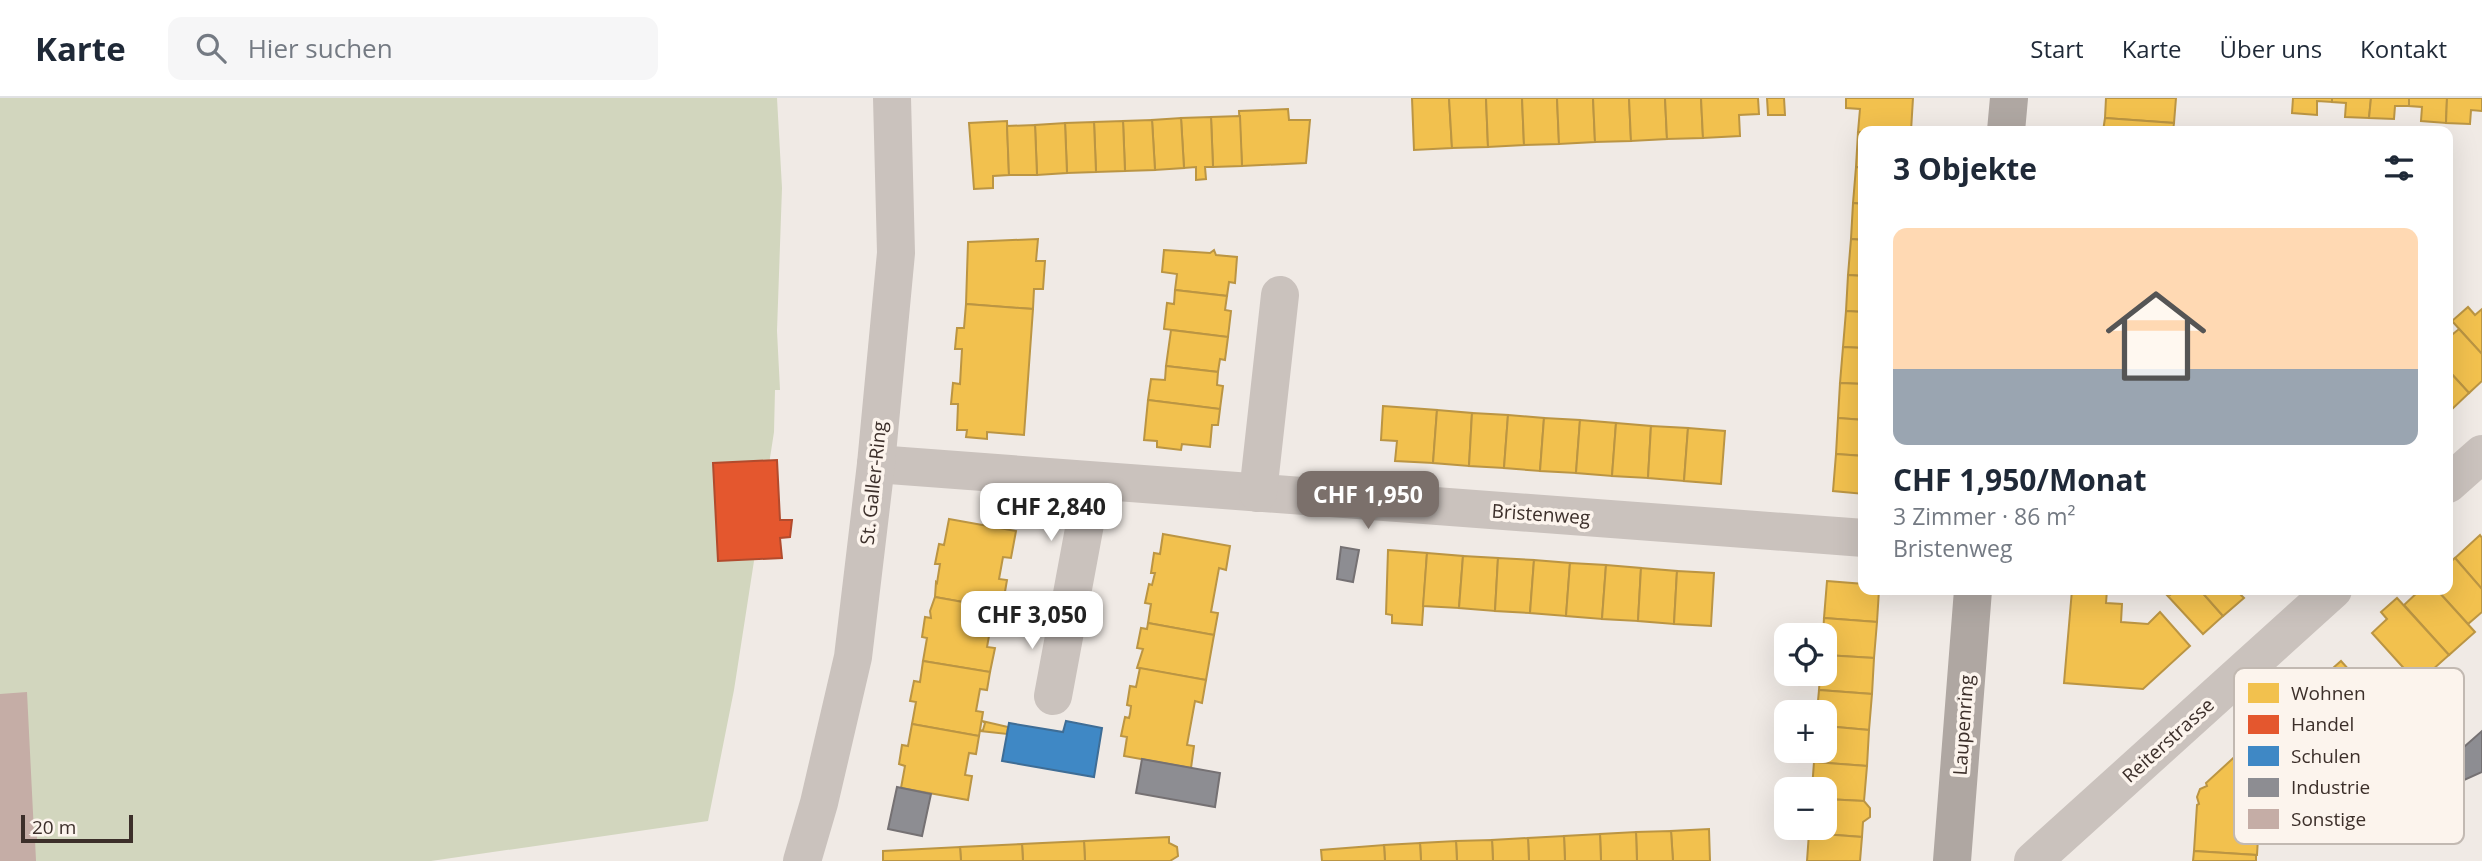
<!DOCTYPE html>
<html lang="de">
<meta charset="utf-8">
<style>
body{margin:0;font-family:"Open Sans",sans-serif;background:#f6f6f7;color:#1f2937;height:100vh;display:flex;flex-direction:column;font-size:26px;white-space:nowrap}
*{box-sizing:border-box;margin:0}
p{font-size:23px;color:#747a83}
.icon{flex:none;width:38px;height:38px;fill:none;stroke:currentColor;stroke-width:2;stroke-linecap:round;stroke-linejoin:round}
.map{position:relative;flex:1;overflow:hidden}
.details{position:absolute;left:1858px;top:28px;width:595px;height:469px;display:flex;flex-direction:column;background:#fff;border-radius:14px;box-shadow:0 7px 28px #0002}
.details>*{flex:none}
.fabs{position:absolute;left:1774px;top:525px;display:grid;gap:14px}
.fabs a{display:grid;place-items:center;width:63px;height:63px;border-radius:14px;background:#fff;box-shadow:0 7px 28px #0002;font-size:35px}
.scale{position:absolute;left:21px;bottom:18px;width:112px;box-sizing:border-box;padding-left:7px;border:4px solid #3c2f2a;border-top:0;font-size:19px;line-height:24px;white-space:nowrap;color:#3c2f2a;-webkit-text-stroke:5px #fcf4ed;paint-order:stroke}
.price{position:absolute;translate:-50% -60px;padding:0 16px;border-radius:14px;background:#fff;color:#222;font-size:23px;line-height:46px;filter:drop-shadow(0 2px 4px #0008)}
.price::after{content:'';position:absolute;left:50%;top:42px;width:21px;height:16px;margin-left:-10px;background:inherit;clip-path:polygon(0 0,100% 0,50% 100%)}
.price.current{background:#7b706b;color:#fff}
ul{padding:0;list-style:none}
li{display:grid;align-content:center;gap:14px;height:371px;padding:0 35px}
li span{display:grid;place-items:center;height:217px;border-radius:14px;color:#555}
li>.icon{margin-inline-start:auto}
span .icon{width:126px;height:126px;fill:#fffc;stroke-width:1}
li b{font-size:30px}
h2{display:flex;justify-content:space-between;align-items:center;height:84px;padding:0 35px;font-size:30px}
header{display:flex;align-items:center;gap:42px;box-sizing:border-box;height:98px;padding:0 35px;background:#fff;border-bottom:2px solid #e0e1e3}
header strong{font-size:33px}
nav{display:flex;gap:38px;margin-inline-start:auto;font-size:24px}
.search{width:490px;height:63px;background:#f6f6f7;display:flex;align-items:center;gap:18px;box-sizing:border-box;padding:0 24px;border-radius:14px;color:#747a83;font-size:26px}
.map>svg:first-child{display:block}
.green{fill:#d2d6be}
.homes{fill:#f2c14e;stroke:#bb9543;stroke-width:2}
.shops{fill:#e4572e;stroke:#b24b2d;stroke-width:2}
.schools{fill:#3f88c5;stroke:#3e6d96;stroke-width:2}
.industry{fill:#8d8d92;stroke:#757173;stroke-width:2}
.building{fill:#c5ada6}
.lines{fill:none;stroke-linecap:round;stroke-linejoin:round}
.minor{stroke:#cac2bd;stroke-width:38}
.major{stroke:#afa7a2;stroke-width:38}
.labels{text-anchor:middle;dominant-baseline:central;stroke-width:7;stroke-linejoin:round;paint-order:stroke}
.street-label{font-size:19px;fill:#3c2f2a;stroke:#fcf4ed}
.key{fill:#fcf4ed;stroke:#c2b9b2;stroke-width:2}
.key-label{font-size:19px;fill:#3c2f2a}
</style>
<header>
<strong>Karte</strong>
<div class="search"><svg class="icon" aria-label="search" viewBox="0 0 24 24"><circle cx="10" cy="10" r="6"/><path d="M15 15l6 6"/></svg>Hier suchen</div>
<nav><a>Start</a><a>Karte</a><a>Über uns</a><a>Kontakt</a></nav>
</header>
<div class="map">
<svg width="2482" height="763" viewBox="0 0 2482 763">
<rect width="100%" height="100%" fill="#f0eae5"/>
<polygon class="green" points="0,0 777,0 782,90 777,233 780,292 775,292 774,334 734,592 708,723 431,763 0,763"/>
<g class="homes">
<polygon points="1412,0 1449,0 1452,50 1414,52"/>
<polygon points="1449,0 1486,0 1488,49 1452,50"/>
<polygon points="1486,0 1522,0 1524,47 1488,49"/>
<polygon points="1522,0 1557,0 1559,46 1524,47"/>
<polygon points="1557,0 1593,0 1595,44 1559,46"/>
<polygon points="1593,0 1629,0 1631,43 1595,44"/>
<polygon points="1629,0 1665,0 1667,41 1631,43"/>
<polygon points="1665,0 1701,0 1703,40 1667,41"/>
<polygon points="1701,0 1758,0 1759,16 1739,17 1740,38 1703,40"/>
<polygon points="1767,0 1784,0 1785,17 1768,17"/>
<polygon points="1846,0 1913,0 1911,33 1858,34 1860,11 1846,10"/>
<polygon points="2106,0 2176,0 2174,25 2105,20"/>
<polygon points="2293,0 2332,0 2332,4 2317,3 2317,17 2292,15"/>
<polygon points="2332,0 2371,0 2369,20 2345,19 2346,5 2332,4"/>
<polygon points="2371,0 2409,0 2409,8 2395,8 2394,21 2369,20"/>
<polygon points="2409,0 2447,0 2446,25 2421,23 2422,9 2409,8"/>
<polygon points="2447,0 2482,0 2482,13 2471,12 2470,26 2446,25"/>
<polygon points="1288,11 1289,22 1310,22 1306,65 1242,68 1239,13"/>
<polygon points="1240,18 1242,68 1213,69 1211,19"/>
<polygon points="1211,19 1213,69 1205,69 1206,81 1196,82 1196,69 1184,70 1181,20"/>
<polygon points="1181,20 1184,70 1155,72 1152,22"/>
<polygon points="2105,20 2174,25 2173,33 2103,33"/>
<polygon points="1152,22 1155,72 1125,73 1123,23"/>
<polygon points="1007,23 1009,77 993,78 993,90 974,91 969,25"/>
<polygon points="1123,23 1125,73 1096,74 1094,24"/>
<polygon points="1094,24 1096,74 1067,75 1065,25"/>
<polygon points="1065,25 1067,75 1037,77 1035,27"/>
<polygon points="1035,27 1037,77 1009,77 1007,28"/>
<polygon points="1858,34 1864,34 1864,70 1856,69"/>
<polygon points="1856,69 1864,70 1864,106 1853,105"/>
<polygon points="1853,105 1864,106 1864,142 1851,141"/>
<polygon points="1038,141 1036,163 1045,163 1043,191 1034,191 1033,211 966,206 968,144"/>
<polygon points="1851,141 1864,142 1864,178 1848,177"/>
<polygon points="1164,152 1210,155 1214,152 1216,157 1237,159 1235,185 1229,184 1227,198 1175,192 1177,176 1162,174"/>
<polygon points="1848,177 1864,178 1864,214 1846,213"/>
<polygon points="1175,192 1227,198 1225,212 1231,213 1228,239 1164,231 1167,205 1174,206"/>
<polygon points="966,206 1033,211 1024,337 987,334 987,341 966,339 967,332 957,332 958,306 951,306 953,285 960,286 962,251 955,251 957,230 964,230"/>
<polygon points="2468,209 2475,217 2482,211 2482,256 2452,223"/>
<polygon points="1846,213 1864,214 1864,250 1843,249"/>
<polygon points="2459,231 2482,256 2482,283 2469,295 2448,272 2448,240"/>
<polygon points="1171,232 1228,239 1225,262 1220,261 1218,274 1166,268"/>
<polygon points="1843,249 1864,250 1864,286 1840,285"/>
<polygon points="1166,268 1218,274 1217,287 1223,288 1220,311 1148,302 1151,281 1165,282"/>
<polygon points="2448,272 2469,295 2448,315"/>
<polygon points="1840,285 1864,286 1864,322 1838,320"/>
<polygon points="1148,302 1220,311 1218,327 1212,327 1210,349 1182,346 1181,352 1157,349 1157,343 1144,342"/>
<polygon points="1383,308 1437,312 1433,365 1395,363 1397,343 1381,342"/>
<polygon points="1437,312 1472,315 1469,368 1433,365"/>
<polygon points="1472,315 1508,317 1504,370 1469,368"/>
<polygon points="1508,317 1544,320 1540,373 1504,370"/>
<polygon points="1544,320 1580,322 1576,375 1540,373"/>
<polygon points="1838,320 1864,322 1864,358 1836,356"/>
<polygon points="1580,322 1616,325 1612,378 1576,375"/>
<polygon points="1616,325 1651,328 1648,380 1612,378"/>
<polygon points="1651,328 1688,330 1684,383 1648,380"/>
<polygon points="1688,330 1725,333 1721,386 1684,383"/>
<polygon points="1836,356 1864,358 1864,396 1833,393"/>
<polygon points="949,421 1016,433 1011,460 1003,459 999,481 1007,482 1002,511 935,499 936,484 937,485 940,466 935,466 939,446 944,447"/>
<polygon points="1163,436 1230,448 1226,472 1219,470 1211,514 1218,515 1214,537 1148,525 1151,506 1145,505 1149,486 1152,487 1155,475 1151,475 1154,455 1160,456"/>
<polygon points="2480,437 2482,440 2482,491 2455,460"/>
<polygon points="1388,452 1427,455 1422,527 1392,525 1392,517 1386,516"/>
<polygon points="1427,455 1463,458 1459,510 1423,508"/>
<polygon points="1463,458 1498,460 1495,513 1459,510"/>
<polygon points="1498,460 1534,462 1530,515 1495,513"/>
<polygon points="2455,460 2482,491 2482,514 2468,526 2437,492 2448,492 2448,466"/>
<polygon points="1534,462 1570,465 1566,518 1530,515"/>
<polygon points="1570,465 1606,467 1602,521 1566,518"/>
<polygon points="1606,467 1641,470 1638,523 1602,521"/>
<polygon points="1641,470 1677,473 1674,526 1638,523"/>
<polygon points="1677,473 1714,475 1711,528 1674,526"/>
<polygon points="1827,483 1864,486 1864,492 1879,492 1877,524 1824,520"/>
<polygon points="2072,492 2107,492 2106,505 2122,506 2121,524 2148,526 2160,514 2190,548 2143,591 2064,585"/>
<polygon points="2176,492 2200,492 2223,518 2203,536 2165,495 2166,494 2170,497"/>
<polygon points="2200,492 2236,492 2244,500 2223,518"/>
<polygon points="2420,492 2437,492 2475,534 2449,557 2404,507"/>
<polygon points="935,499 1002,511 998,529 991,527 987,549 995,550 990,574 923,563 927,540 922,539 925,519 931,520 930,513"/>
<polygon points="2397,500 2449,557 2431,573 2442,586 2429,598 2372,535 2387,521 2381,514"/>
<polygon points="1824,520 1877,524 1874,560 1825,557 1825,537 1823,537"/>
<polygon points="1148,525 1214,537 1206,582 1137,570 1143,551 1137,550 1141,530 1147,531"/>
<polygon points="1825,557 1874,560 1872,596 1819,592 1820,576 1825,576"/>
<polygon points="923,563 990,574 987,592 980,591 976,613 983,614 979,638 912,626 916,604 910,603 914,583 920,584"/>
<polygon points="2341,563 2383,610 2340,649 2297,602"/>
<polygon points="1140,570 1206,582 1202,605 1195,603 1187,647 1194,648 1191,670 1124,658 1127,639 1121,638 1125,619 1129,620 1130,616 1131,608 1127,607 1130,588 1136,589"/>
<polygon points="1819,592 1872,596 1869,632 1825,628 1825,614 1817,614"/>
<polygon points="982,623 1008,629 1007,636 980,633 983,632 985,625"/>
<polygon points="912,626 979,638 976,656 969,655 965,677 972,678 968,702 901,690 905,668 899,666 902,647 908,648"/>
<polygon points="1825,628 1869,632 1867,668 1814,664 1815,653 1825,653"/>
<polygon points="2253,642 2295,689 2259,723 2257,757 2194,753 2197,707 2199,706 2197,699 2200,691 2207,688 2206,685"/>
<polygon points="1814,664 1867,668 1864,703 1825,701 1825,691 1812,691"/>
<polygon points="1825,701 1864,703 1870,710 1870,719 1863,724 1862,739 1809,735 1809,730 1825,730"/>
<polygon points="1709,731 1710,763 1673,763 1671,733"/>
<polygon points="1671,733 1673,763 1637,763 1636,734"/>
<polygon points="1636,734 1637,763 1601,763 1600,736"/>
<polygon points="1809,735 1862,739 1860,763 1807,763"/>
<polygon points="1600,736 1601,763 1565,763 1564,738"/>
<polygon points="1564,738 1565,763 1529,763 1528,740"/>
<polygon points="1169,739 1169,745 1177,749 1178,758 1170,763 1085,763 1084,743"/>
<polygon points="1528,740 1529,763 1493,763 1492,742"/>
<polygon points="1492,742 1493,763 1457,763 1456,743"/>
<polygon points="1084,743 1085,763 1023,763 1022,746"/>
<polygon points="1456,743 1457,763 1421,763 1420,745"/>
<polygon points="1420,745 1421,763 1385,763 1384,747"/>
<polygon points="1022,746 1023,763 961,763 960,749"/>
<polygon points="1384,747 1385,763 1322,763 1321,752"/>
<polygon points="960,749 961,763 883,763 883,753"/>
<polygon points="2194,753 2256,757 2256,763 2193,763"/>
</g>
<polygon class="shops" points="777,362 780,422 792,422 790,439 780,440 782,460 718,463 713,365"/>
<polygon class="schools" points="1066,623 1102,630 1094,679 1002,663 1009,625 1063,634"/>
<g class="industry">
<polygon points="1341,449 1359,452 1353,484 1337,481"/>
<polygon points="2482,633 2482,674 2453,687 2432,664 2450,649 2456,656"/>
<polygon points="1142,661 1220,675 1215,709 1136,695"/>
<polygon points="897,689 931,696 922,738 888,731"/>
</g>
<polygon class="building" points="27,594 34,735 37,735 37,742 35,742 36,763 0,763 0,596"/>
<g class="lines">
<g class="minor">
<polyline points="876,366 1864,440"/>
<polyline points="2448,386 2482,356"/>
<polyline points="1258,395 1280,197"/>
<polyline points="1053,598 1093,383"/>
<polyline points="802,763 819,705 853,559 876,366 896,155 892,0"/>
<polyline points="2033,763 2333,492"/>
</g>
<g class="major">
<polyline points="2006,33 2009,0"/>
<polyline points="1952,763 1973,492"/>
</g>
</g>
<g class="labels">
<g class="street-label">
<text transform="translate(873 385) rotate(-84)">St. Galler-Ring</text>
<text transform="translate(1541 416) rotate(4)">Bristenweg</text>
<text transform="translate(1963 627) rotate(-86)">Laupenring</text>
<text transform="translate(2168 642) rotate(-42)">Reiterstrasse</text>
</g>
</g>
<rect x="2234" y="570" width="230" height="176" rx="10" class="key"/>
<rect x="2248" y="585" width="31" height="20" fill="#f2c14e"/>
<rect x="2248" y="617" width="31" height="19" fill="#e4572e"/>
<rect x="2248" y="648" width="31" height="20" fill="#3f88c5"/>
<rect x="2248" y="680" width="31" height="19" fill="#8d8d92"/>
<rect x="2248" y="711" width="31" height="20" fill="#c5ada6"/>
<g class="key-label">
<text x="2291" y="602">Wohnen</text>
<text x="2291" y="633">Handel</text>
<text x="2291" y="665">Schulen</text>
<text x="2291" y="696">Industrie</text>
<text x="2291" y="728">Sonstige</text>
</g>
</svg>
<div class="fabs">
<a><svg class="icon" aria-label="locate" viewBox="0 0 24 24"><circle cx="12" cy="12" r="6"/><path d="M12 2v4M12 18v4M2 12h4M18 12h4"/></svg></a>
<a>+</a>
<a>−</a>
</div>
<div class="scale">20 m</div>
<b class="price current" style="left:1368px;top:433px">CHF 1,950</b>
<b class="price" style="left:1051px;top:445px">CHF 2,840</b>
<b class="price" style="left:1032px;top:553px">CHF 3,050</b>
<section class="details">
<h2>3 Objekte<svg class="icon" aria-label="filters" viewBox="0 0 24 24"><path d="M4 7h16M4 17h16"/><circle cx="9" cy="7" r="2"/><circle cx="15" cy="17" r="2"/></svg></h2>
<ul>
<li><span style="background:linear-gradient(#ffd9b3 65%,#9aa5b1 0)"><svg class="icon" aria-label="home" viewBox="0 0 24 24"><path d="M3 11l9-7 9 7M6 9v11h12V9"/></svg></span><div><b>CHF 1,950/Monat</b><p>3 Zimmer · 86 m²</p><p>Bristenweg</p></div></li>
</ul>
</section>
</div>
